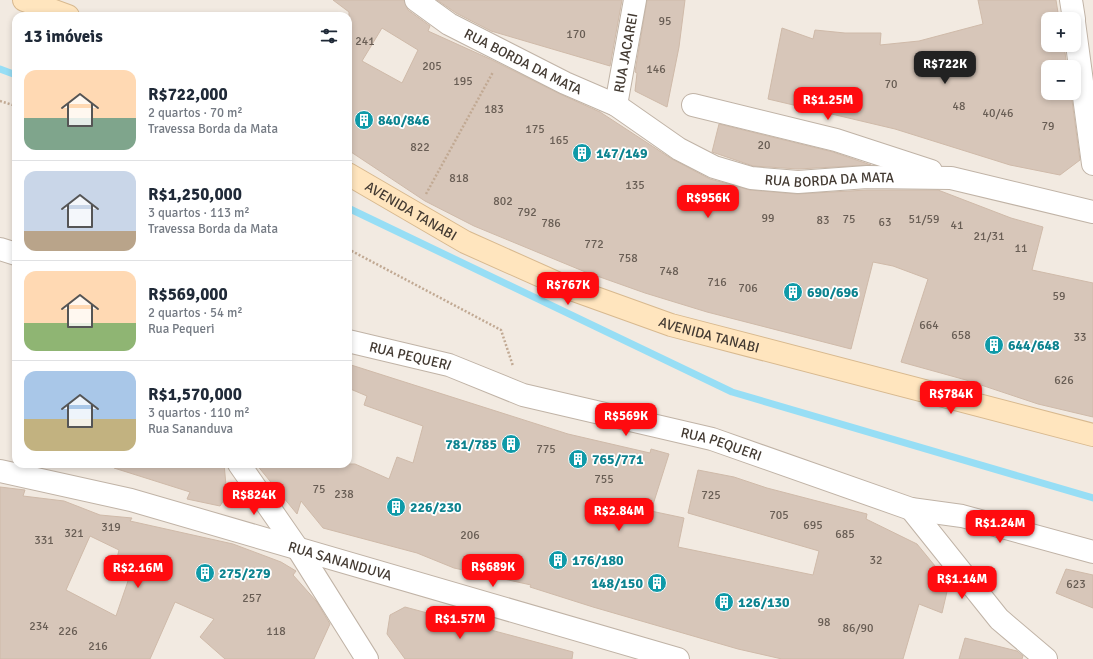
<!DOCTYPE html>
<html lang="pt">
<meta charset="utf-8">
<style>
body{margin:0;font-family:Signika,sans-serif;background:#f6f6f7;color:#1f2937;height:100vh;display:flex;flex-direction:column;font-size:15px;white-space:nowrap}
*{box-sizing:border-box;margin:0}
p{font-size:13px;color:#747a83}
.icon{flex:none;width:22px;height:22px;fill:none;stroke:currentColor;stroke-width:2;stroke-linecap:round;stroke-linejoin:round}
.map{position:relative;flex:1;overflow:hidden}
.sheet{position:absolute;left:12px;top:12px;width:340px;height:456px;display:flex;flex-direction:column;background:#fff;border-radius:12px;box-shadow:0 2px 6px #0003}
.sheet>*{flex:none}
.tools{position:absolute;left:1041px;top:12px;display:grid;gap:8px}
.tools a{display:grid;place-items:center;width:40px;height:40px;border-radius:8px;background:#fff;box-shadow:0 2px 6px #0003;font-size:20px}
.price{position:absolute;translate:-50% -34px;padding:0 9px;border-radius:8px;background:#ff0b0f;color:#fff;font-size:13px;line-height:26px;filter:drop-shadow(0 1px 2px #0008)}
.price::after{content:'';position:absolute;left:50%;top:24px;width:12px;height:9px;margin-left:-6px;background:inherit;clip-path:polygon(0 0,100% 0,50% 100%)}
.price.current{background:#222;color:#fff}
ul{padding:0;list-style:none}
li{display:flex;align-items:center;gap:12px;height:100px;padding:0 12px}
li+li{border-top:1px solid #e0e1e3}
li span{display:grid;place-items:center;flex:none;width:112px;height:80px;border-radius:12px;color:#555}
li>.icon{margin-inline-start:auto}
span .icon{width:48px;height:48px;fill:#fffc;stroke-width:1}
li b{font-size:17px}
h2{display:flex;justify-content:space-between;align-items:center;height:48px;padding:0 12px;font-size:17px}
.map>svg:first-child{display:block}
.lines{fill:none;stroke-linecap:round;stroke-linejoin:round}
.stream{stroke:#97def5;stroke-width:7}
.building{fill:#d7c6b9;stroke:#cfbaa9;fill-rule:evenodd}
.street-casing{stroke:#c0b3a6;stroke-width:24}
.secondary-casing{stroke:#d8b98f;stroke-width:24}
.path{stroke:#c1a993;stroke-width:2.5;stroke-dasharray:2 2;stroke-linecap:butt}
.street{stroke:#fff;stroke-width:22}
.secondary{stroke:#ffe5be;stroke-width:22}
.labels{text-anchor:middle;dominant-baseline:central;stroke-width:3.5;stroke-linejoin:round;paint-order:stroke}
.number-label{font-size:12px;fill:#685d54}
.street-label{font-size:14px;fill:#433a32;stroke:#fff}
.culture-label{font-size:14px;font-weight:bold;fill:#0d838f;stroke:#fff;text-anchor:start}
</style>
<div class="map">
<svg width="1093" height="659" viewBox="0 0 1093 659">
<rect width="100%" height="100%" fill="#f2eae1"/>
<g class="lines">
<g class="stream">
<polyline points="0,69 16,75"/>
<polyline points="348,208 732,392 1093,498"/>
</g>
</g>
<g class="building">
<path d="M333,0H404L408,10L430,26L428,31L490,59L560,94L600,112L672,159L710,179L750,190L797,194L867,190H938L1011,218L1043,227L1032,270L1093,283V417L1038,404L966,380L901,362L928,279L893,266L873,262L851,349L707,312L645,293L583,271L474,226L425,201L348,150L349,12ZM382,28L418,50L402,83L362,61Z"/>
<polygon points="437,0 622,0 610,66 491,31 456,13"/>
<polygon points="647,0 685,0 679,47 667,107 635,91 637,73 635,72"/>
<polygon points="978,0 1056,0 1059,19 1048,19 1048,45 1064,45 1067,67 1048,67 1048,93 1071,93 1080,160 1060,175 1010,165 895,129 768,99 782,28 813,39 815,30 845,33 881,33 880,45 919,41 983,24"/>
<polygon points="719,124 833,152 871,165 798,169 753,166 712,152"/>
<polygon points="348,364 568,434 650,453 651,449 669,454 651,511 684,518 678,547 813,575 819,551 688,513 698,470 734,477 767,488 867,514 866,519 917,544 949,583 942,613 919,604 903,659 782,659 738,649 593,607 530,587 531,585 454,568 417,553 323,528 301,501 297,514 256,464 355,464 389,479 397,457 413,463 423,426 364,405 367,396 348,388"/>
<polygon points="114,464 224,464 227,495 220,506 187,499 190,492 114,468"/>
<path d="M0,487L25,490L23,496L64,501L100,515L132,518L130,521L233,544L281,562L296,571L293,575L317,602L330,624L314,659H225L200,637L214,619L175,602L150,659H0ZM90,536L119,550L113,574L128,581L116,616L66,590Z"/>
<polygon points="1066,569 1093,575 1093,608 1056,593"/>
<polygon points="405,607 573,652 572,659 405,659 387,634 390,615"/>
<polygon points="965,638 1017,651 1023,656 1022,659 959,659"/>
</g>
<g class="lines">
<g class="street-casing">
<g id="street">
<path id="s1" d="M416,0L449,24L565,83L616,105L679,149L714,167L751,178L798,182L867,177L951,178L1093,212"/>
<polyline points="1071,0 1074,19"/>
<polyline points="1074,22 1093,164"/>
<path id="s2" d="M616,105L635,0"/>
<polyline points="693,105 836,140 931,171"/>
<polyline points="0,249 16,254"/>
<path id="s3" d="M348,341L449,365L523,395L712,439L911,509L962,516L1093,552"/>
<polyline points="239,464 298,549 367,659"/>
<path id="s4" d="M0,471L131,500L678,659"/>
<polyline points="911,509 999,619 1046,659"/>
</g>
</g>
<g class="secondary-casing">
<g id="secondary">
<polyline points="24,0 68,16"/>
<path id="s5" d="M348,174L465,242L568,288L671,325L1093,435"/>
</g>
</g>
<g class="path">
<polyline points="0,101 16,106"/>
<polyline points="426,194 493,72"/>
<polyline points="348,249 501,330 513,366"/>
</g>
<use href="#street" class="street"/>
<use href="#secondary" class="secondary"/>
</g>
<defs>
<g id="building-disc" transform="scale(1)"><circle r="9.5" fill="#0f9aa8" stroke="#fff"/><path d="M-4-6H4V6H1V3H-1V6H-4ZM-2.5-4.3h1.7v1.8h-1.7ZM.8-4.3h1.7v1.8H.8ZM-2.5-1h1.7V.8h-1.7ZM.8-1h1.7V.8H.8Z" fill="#fff"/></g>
</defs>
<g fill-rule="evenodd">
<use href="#building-disc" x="364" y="120"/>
<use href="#building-disc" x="582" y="153"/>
<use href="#building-disc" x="793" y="292"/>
<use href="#building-disc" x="994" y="345"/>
<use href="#building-disc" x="511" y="444"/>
<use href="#building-disc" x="578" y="459"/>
<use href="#building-disc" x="396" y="507"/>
<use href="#building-disc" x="558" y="560"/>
<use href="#building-disc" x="205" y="573"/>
<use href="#building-disc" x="657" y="583"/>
<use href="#building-disc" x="724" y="602"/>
</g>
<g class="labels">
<g class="number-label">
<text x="665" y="21">95</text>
<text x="576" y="34">170</text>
<text x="365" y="41">241</text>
<text x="432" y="66">205</text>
<text x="656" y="69">146</text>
<text x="463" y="81">195</text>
<text x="891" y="84">70</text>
<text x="959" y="106">48</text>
<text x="494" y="109">183</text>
<text x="998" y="113">40/46</text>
<text x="1048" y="126">79</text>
<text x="535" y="129">175</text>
<text x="559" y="140">165</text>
<text x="764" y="145">20</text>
<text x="420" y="147">822</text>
<text x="459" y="178">818</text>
<text x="635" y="185">135</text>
<text x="503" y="201">802</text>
<text x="527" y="212">792</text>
<text x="768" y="218">99</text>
<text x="849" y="219">75</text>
<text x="924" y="219">51/59</text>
<text x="823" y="220">83</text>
<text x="885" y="222">63</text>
<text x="551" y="223">786</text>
<text x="957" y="225">41</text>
<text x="989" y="236">21/31</text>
<text x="594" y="244">772</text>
<text x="1021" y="248">11</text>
<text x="628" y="258">758</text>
<text x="669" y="271">748</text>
<text x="717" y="282">716</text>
<text x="748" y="288">706</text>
<text x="1059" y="296">59</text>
<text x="929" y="325">664</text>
<text x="961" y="335">658</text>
<text x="1080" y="337">33</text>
<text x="1064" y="380">626</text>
<text x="546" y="449">775</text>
<text x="604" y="479">755</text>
<text x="319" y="489">75</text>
<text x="344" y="494">238</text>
<text x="711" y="495">725</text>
<text x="779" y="515">705</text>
<text x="813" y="525">695</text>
<text x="111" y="527">319</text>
<text x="74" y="533">321</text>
<text x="845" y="534">685</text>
<text x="470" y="535">206</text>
<text x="44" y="540">331</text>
<text x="876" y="560">32</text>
<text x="1076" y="584">623</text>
<text x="252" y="598">257</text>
<text x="824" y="622">98</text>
<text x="39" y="626">234</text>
<text x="858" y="628">86/90</text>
<text x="68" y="631">226</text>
<text x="276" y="631">118</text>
<text x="98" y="646">216</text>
</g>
<g class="street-label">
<text stroke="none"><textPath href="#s2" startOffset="53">RUA JACAREI</textPath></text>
<text stroke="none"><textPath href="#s1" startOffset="124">RUA BORDA DA MATA</textPath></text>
<text stroke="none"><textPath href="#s1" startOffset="460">RUA BORDA DA MATA</textPath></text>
<text stroke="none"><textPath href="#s5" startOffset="73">AVENIDA TANABI</textPath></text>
<text stroke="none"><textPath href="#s5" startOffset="397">AVENIDA TANABI</textPath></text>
<text stroke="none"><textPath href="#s3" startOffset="64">RUA PEQUERI</textPath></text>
<text stroke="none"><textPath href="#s3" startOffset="388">RUA PEQUERI</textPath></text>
<text stroke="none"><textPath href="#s4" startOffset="352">RUA SANANDUVA</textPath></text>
</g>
<g class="culture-label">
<text x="378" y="120">840/846</text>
<text x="596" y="153">147/149</text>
<text x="807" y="292">690/696</text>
<text x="1008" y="345">644/648</text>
<text x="497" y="444" text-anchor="end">781/785</text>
<text x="592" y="459">765/771</text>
<text x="410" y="507">226/230</text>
<text x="572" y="560">176/180</text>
<text x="219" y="573">275/279</text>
<text x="643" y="583" text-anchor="end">148/150</text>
<text x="738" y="602">126/130</text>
</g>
</g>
</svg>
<div class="tools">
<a>+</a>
<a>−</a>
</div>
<b class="price current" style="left:945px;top:85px">R$722K</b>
<b class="price" style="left:828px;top:121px">R$1.25M</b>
<b class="price" style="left:708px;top:219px">R$956K</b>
<b class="price" style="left:568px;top:306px">R$767K</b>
<b class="price" style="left:951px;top:415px">R$784K</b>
<b class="price" style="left:626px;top:437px">R$569K</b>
<b class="price" style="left:254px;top:516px">R$824K</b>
<b class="price" style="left:619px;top:532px">R$2.84M</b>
<b class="price" style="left:1000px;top:544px">R$1.24M</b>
<b class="price" style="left:493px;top:588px">R$689K</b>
<b class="price" style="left:138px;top:589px">R$2.16M</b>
<b class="price" style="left:962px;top:600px">R$1.14M</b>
<b class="price" style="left:460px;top:640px">R$1.57M</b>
<section class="sheet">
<h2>13 imóveis<svg class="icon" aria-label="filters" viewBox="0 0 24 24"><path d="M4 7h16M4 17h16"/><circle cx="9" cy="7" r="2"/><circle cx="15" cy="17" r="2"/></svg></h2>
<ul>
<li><span style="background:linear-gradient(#ffd9b3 60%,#7fa58c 0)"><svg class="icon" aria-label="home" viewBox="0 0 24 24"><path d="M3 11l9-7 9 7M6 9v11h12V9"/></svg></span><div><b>R$722,000</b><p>2 quartos · 70 m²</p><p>Travessa Borda da Mata</p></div></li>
<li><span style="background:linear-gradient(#c9d6e8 75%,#b9a48a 0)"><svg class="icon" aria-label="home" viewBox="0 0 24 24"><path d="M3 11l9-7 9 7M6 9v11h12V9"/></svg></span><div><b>R$1,250,000</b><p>3 quartos · 113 m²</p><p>Travessa Borda da Mata</p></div></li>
<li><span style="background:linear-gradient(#ffd9b3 65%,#8fb573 0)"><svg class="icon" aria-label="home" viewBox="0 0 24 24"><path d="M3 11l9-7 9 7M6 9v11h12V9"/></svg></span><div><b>R$569,000</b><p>2 quartos · 54 m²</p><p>Rua Pequeri</p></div></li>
<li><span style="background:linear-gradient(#a9c7e8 60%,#c2b280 0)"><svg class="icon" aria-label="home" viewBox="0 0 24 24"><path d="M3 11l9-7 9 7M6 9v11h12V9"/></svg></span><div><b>R$1,570,000</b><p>3 quartos · 110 m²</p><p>Rua Sananduva</p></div></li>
</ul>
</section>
</div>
